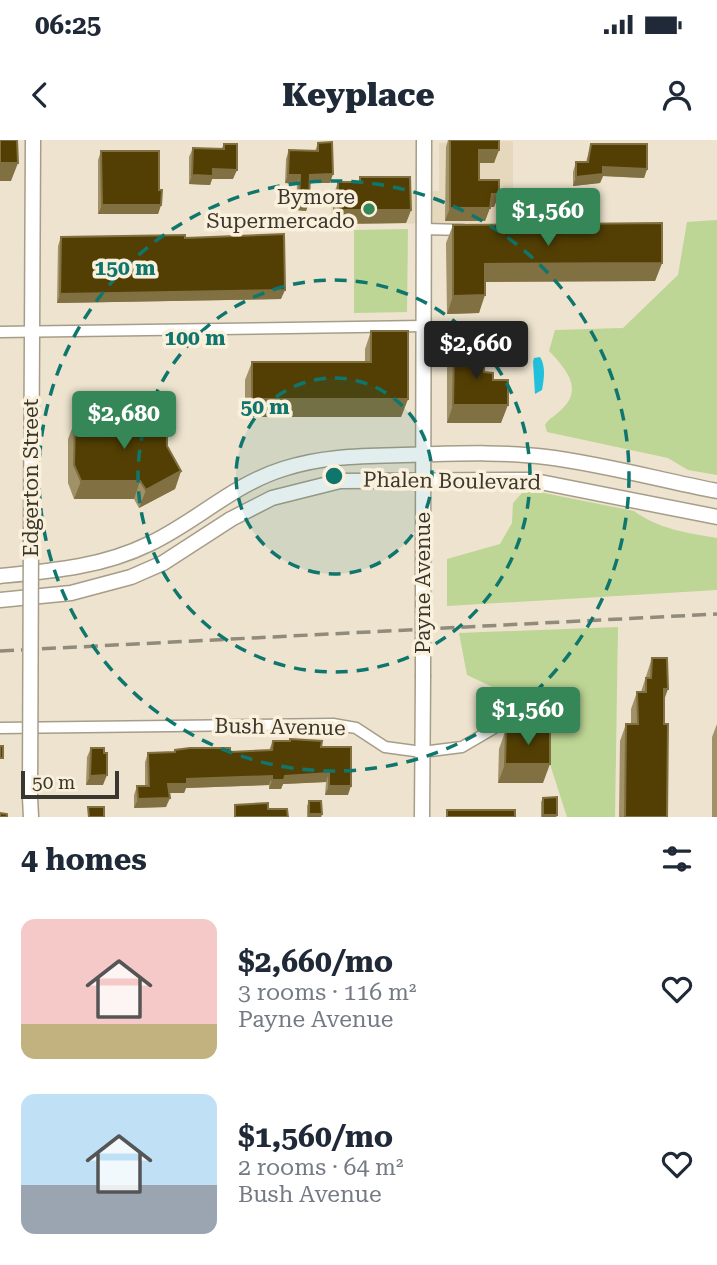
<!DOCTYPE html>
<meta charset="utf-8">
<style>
body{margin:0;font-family:"Roboto Serif",serif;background:#f2f2f3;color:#1f2937;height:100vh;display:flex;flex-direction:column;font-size:26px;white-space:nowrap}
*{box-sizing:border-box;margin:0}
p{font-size:23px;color:#747a83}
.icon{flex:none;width:38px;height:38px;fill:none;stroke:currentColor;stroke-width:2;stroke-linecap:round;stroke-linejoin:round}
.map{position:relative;height:677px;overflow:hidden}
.drawer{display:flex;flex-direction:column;background:#fff;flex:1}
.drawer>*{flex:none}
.scale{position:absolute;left:21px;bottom:18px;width:98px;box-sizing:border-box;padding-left:7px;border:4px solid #3a372e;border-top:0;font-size:19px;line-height:24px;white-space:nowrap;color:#3a372e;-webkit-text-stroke:5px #faf0db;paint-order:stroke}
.price{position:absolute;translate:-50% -60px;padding:0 16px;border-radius:7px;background:#368758;color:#fff;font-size:23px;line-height:46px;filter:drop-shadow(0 2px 4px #0008)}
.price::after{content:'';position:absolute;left:50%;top:42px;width:21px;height:16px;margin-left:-10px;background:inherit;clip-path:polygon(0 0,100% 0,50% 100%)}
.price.selected{background:#222;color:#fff}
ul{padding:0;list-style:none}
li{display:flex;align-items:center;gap:21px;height:175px;padding:0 21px}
li span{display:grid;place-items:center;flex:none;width:196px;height:140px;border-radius:14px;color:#555}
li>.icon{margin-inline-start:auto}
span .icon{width:84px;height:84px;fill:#fffc;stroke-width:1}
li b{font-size:30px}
h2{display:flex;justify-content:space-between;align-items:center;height:84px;padding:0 21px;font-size:30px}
.status{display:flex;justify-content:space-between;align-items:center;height:49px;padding:0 35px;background:#fff;direction:ltr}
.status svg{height:19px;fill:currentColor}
header{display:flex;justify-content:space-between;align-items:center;height:91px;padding:0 21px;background:#fff;font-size:32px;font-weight:800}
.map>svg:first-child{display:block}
.built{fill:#e5d8bc}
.green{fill:#bdd595}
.water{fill:#23c0db}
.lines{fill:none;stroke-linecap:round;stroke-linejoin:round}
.street-casing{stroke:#a69d89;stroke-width:13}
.secondary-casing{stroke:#a69d89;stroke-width:17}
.street{stroke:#fff;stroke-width:10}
.secondary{stroke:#fff;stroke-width:14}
.rail{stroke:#918b7c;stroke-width:3.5;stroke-dasharray:14 7;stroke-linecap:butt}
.secondary-bridge-casing{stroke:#a69d89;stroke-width:17;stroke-linecap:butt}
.secondary-bridge{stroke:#fff;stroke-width:14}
.wall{fill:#a09169}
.shaded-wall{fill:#817041}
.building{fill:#533f04;stroke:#817041;stroke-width:2}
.ring{fill:none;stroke:#0f766e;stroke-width:3.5;stroke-dasharray:12 9}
.poi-dot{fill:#368758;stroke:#faf0db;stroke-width:2.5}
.labels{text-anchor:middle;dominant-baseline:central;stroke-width:7;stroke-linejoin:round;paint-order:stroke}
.poi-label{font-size:21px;fill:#3a372e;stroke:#faf0db;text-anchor:end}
.street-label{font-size:21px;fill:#3a372e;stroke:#faf0db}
.centre{fill:#0f766e;stroke:#faf0db;stroke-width:3.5}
.ring-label{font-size:21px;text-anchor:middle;font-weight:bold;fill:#0f766e;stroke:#faf0db;stroke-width:7;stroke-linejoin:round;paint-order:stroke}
</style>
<div class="status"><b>06:25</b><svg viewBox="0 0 49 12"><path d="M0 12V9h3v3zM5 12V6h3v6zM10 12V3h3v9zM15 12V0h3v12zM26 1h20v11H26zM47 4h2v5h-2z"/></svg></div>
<header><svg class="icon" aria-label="back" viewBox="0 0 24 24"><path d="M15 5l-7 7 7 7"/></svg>Keyplace<svg class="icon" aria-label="person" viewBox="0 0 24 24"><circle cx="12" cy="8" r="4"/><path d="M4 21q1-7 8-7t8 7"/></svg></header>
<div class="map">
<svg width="717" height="677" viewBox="0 0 717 677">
<rect width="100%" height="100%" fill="#ede3ce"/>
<polygon class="built" points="513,1 513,83 331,84 331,51 439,51 439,3"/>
<g class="green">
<path d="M717,80V335L688,330L668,318L547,292L545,285C550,277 556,276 562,269C584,248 565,228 549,211L555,190L623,188L678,135L687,82Z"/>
<polygon points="408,89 407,172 354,173 354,90"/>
<path d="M534,351L634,371C658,389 688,393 717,398V450L447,466V419L500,404L512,383L513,363L522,353Z"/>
<polygon points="618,487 615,677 567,677 531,565 467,535 459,493"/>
</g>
<path class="water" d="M540,217C546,226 544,239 542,250L535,254L533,222L534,218Z"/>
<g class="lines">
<g class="street-casing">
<g id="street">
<polyline points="424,89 463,90"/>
<polyline points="0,192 424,186"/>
<polyline points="0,588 333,584 356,588 385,607 422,612 462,607 503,583 546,580"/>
</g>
</g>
<g class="secondary-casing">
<g id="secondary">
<polyline points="31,392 33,0"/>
<polyline points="423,420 424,0"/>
<path d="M0,436C52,431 102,427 149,404C196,382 232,345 283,329C323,316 361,316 403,315C450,314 499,311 546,317C603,324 660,340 717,351"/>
<polyline points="0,460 71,453 131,437 163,423 231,379 272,358 340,341 530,340 717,377"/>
<polyline points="30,657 31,677"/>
<polyline points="422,677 423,537"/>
</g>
</g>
<use href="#street" class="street"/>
<use href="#secondary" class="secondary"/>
<polyline class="rail" points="0,511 717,474"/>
<g class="secondary-bridge-casing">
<g id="secondary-bridge">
<polyline points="423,537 423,420"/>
<polyline points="30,657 31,392"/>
</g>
</g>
<use href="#secondary-bridge" class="secondary-bridge"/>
</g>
<g class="wall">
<polygon points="448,0 499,0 494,23 479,23 479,40 499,54 494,67 490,67 485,81 445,81 446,7"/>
<polygon points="318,3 330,43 310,43 309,62 306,71 296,70 297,44 285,43 286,19 289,10 315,11"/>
<polygon points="224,4 233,39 212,39 210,45 189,44 189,17 193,8 222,8"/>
<polygon points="591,4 647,29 644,38 603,36 600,43 573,46 573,32 576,22 586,22"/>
<polygon points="101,11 159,50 161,65 158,74 98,74 98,20"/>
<polygon points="360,37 411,70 406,83 333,84 333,56 338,42 359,42"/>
<polygon points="453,85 662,123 655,141 485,142 479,173 447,174 446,103"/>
<polygon points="61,97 185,98 281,159 57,163 58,106"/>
<polygon points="371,191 408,259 401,277 245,277 245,240 252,222 365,222 365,209"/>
<polygon points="454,210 493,240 501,283 447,283 447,228"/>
<polygon points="75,281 167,306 181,331 175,349 139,368 134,359 74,359 68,343 68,299"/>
<polygon points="652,518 664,561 667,677 619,677 620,601 626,584 631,584 631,569 637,552 641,552"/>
<polygon points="717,584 717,677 712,677 712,597"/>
<polygon points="506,589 543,643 498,643 499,609"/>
<polygon points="290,599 321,607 348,655 325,655 326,642 283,644 281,649 269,649 269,645 186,648 184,653 169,653 166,667 134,668 134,655 137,646 145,646 145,622 148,613 174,612 175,610 230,612 269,610 273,601 289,601"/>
<polygon points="91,608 103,645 86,645 87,617"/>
<polygon points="543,658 557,675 556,677 541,677 541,662"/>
<polygon points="309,661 322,674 321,677 307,677 307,666"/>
</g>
<g class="shaded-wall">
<polygon points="479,10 499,10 494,23 475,23"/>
<polygon points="0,23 18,23 11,41 0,41"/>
<polygon points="603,27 647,29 644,38 603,36 600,43 573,46 576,37"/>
<polygon points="213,29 237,30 233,39 212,39 210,45 189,44 192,35"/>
<polygon points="333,34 330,43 307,43 310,35"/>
<polygon points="288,35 300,35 297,44 285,43"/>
<polygon points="492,54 499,54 494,67 487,67"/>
<polygon points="299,62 309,62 306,71 296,70"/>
<polygon points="102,65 161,65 158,74 98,74"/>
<polygon points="450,68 490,68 485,81 445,81"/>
<polygon points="338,70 411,70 406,83 333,84"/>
<polygon points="662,123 655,141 478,142 485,124"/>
<polygon points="285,150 281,159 57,163 60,154"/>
<polygon points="485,155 479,173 447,174 453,156"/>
<polygon points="252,259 408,259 401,277 245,277"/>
<polygon points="453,265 508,265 501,283 447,283"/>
<polygon points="181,331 175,349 139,368 146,350"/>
<polygon points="81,341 140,341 134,359 74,359"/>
<polygon points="664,549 668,549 662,566"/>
<polygon points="505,624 550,624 543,643 498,643"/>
<polygon points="329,633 326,642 283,644 281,649 269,649 272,640 285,636"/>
<polygon points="107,635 103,645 86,645 90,636"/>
<polygon points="272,636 269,645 186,648 184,653 165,653 168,644 187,639"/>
<polygon points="329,646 351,646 348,655 325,655"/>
<polygon points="170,658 166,667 134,668 138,659"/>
<polygon points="309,674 322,674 321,677 308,677"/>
<polygon points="543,675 557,675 556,677 542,677"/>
</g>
<g class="building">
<polygon points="0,0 17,0 18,23 0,23"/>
<polygon points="450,0 499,0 499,10 479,10 479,40 499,40 499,54 492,54 490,68 450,68"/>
<polygon points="332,2 333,34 310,35 309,62 299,62 300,35 288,35 289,10 318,11 318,3"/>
<polygon points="224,4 237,4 237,30 213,29 213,36 192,35 193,8 224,9"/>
<polygon points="591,4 647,4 647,29 603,27 603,34 576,37 576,22 588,22"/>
<polygon points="101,11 159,11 159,50 162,50 161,65 102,65"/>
<polygon points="360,37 410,37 411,70 338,70 338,42 360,42"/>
<polygon points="662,83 662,123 485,124 485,155 453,156 453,85"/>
<polygon points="284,94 285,150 60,154 61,97 185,95 185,98"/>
<polygon points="371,191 408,191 408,259 252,259 252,222 371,222"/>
<polygon points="454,210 484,210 484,232 493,233 493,240 508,240 508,265 453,265"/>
<polygon points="152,275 156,280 167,280 167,306 181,331 146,350 140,341 81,341 74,325 75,281 143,280"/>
<polygon points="652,518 667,518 668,549 664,549 664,584 668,584 667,677 625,677 626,584 638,584 637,552 646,552 646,538 651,538"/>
<polygon points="506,589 550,590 550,624 505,624"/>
<polygon points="290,599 322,601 321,607 351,607 351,646 329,646 329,633 285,636 284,640 272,640 272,636 187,639 187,644 168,644 170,658 138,659 137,646 149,646 148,613 175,612 175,610 190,608 230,608 230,612 272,610 273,601 290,601"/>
<rect x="0" y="606" width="3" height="12"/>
<polygon points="91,608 104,608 104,613 107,613 107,635 90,636"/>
<polygon points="557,657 557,675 543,675 543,658"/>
<polygon points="309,661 321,661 322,674 309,674"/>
<polygon points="268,663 268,669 287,669 288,677 235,677 235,665"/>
<polygon points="88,667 104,667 104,677 89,677"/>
<rect x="447" y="670" width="68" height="7"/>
<polygon points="0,673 7,674 7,677 0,677"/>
</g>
<circle cx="334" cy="336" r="98" fill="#0f766e" fill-opacity=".12"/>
<g class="ring">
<circle cx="334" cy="336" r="98"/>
<circle cx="334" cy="336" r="196"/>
<circle cx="334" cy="336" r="295"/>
</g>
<circle class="poi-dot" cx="369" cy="69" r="7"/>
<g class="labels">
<g class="poi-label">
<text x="355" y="57">Bymore<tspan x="355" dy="24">Supermercado</tspan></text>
</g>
<g class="street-label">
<text transform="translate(31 338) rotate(-90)">Edgerton Street</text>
<text transform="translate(452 341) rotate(1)">Phalen Boulevard</text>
<text transform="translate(423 443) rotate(-90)">Payne Avenue</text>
<text transform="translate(280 587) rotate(1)">Bush Avenue</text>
</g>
</g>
<circle cx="334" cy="336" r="10" class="centre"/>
<g class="ring-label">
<text x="125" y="135">150 m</text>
<text x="195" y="205">100 m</text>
<text x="265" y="274">50 m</text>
</g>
</svg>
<div class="scale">50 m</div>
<b class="price" style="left:548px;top:108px">$1,560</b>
<b class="price selected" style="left:476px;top:241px">$2,660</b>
<b class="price" style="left:124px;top:311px">$2,680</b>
<b class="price" style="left:528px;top:607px">$1,560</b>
</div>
<section class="drawer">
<h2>4 homes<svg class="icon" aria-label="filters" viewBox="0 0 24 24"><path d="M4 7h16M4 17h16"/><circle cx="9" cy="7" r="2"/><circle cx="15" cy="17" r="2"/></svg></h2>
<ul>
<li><span style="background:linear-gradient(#f6c9c9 75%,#c2b280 0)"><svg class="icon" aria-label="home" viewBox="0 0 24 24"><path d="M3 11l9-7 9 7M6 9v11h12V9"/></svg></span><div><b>$2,660/mo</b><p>3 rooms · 116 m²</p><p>Payne Avenue</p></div><svg class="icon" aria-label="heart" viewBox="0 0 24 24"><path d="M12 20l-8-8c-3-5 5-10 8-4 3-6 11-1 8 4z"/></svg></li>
<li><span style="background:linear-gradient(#bfe0f5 65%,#9aa5b1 0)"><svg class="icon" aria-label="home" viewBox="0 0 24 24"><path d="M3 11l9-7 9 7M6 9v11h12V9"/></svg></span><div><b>$1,560/mo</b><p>2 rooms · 64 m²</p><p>Bush Avenue</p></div><svg class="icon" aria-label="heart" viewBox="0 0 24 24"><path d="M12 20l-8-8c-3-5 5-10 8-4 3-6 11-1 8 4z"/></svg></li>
</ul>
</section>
